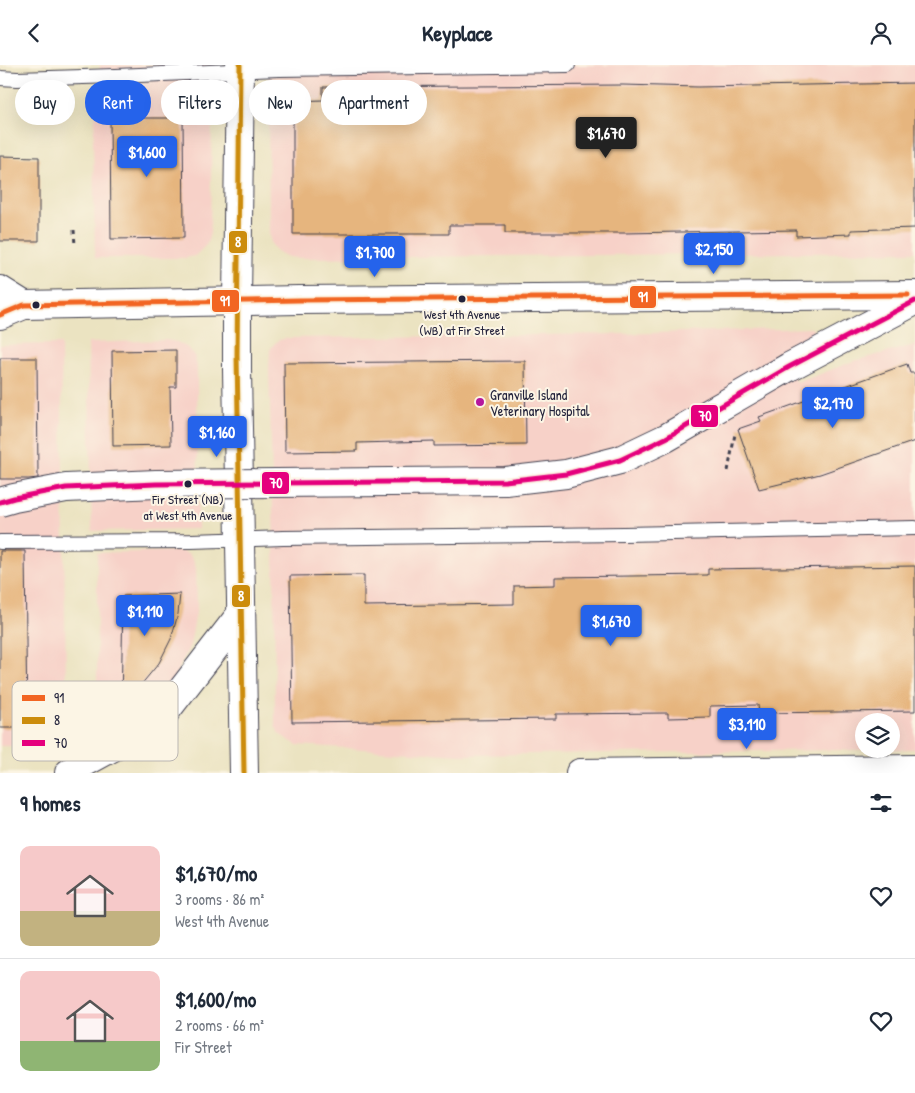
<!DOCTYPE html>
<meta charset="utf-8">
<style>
body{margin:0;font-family:"Patrick Hand",sans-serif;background:#f6f6f7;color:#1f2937;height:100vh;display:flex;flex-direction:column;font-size:19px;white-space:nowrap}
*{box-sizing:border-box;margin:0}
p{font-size:16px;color:#747a83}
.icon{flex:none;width:28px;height:28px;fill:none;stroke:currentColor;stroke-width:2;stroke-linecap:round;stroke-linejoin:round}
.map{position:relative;height:708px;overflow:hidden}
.sheet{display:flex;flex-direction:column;background:#fff;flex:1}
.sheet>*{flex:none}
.top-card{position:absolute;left:15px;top:15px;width:500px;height:45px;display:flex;gap:10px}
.tools{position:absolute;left:855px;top:648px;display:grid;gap:10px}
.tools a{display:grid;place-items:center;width:45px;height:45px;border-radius:50%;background:#fff;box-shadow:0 5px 20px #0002;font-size:25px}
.price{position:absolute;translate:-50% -42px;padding:0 11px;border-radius:5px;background:#2563eb;color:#fff;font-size:16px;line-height:32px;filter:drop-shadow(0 1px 2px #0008)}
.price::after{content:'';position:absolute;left:50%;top:30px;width:15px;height:11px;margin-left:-8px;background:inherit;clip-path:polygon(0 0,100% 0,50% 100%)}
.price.on{background:#222;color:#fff}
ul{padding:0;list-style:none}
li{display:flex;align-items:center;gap:15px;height:125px;padding:0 20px}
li+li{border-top:1px solid #e0e1e3}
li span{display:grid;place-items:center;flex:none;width:140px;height:100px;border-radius:10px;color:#555}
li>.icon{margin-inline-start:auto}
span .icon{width:60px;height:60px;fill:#fffc;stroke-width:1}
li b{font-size:21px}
h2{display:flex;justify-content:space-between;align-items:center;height:60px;padding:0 20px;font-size:21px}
.chip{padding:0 18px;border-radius:22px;background:#fff;box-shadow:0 5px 20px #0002;font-size:18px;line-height:45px}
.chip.on{background:#2563eb;color:#fff}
header{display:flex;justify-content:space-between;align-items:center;height:65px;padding:0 20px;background:#fff;font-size:22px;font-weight:700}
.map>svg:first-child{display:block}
.built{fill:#f7d1c8;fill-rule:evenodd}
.building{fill:#e6b57e}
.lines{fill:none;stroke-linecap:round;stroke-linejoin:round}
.service-casing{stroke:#403f4f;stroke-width:16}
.minor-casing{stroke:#403f4f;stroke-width:30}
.tertiary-casing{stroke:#403f4f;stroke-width:30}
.secondary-casing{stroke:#403f4f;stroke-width:30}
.trunk-casing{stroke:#403f4f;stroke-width:30}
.path{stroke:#403f4f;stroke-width:3;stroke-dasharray:4 4;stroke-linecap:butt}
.service{stroke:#fff;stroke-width:14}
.minor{stroke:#fff;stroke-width:28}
.tertiary{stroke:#fff;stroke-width:28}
.secondary{stroke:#fff;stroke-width:28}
.trunk{stroke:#fff;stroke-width:28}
.trunk-bridge-casing{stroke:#403f4f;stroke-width:30;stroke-linecap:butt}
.trunk-bridge{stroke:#fff;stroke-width:28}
.bus-1-casing{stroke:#fcf5e5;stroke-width:9}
.bus-2-casing{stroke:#fcf5e5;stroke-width:9}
.bus-3-casing{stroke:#fcf5e5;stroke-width:9}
.bus-1{stroke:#f26522;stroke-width:5}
.bus-2{stroke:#cc8c0c;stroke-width:5}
.bus-3{stroke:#e5007d;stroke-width:5}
.bus-dot{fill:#22223b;stroke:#fcf5e5;stroke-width:2}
.poi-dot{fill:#b5179e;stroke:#fcf5e5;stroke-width:2}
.labels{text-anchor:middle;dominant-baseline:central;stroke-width:4;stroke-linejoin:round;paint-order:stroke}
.bus-label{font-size:13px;fill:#22223b;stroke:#fcf5e5}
.poi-label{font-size:14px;fill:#22223b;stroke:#fcf5e5;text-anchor:start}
.key{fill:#fcf5e5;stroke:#bbb6b2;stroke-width:1}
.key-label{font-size:14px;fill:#22223b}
.line-badge{stroke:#fcf5e5;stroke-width:2}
.badge-label{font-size:14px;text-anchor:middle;font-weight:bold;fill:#fff}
</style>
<header><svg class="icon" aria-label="back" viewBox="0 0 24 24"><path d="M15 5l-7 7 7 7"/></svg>Keyplace<svg class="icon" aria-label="person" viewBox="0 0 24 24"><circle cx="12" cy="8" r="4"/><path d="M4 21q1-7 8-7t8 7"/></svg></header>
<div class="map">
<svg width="915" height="708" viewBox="0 0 915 708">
<rect width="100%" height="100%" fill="#fcf5e5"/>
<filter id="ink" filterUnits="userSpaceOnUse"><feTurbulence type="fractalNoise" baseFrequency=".02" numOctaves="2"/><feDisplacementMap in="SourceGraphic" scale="10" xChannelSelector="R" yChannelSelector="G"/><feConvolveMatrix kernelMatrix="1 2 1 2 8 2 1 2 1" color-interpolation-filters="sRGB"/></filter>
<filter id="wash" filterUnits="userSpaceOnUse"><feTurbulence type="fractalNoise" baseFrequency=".0096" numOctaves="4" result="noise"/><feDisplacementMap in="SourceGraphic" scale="20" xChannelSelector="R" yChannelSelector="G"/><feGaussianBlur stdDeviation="1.12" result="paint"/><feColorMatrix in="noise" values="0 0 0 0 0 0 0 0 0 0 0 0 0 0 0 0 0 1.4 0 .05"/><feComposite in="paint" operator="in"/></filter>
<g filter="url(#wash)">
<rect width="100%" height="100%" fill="#ebe3c1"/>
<g class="built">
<polygon points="100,0 213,0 210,168 207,179 195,191 185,193 95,193 93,77"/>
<polygon points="268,0 915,0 915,187 298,193 288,192 282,189 276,185 272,180 269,171 268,23"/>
<path d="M811,263L814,265L813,269L781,286L797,318L854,296L915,280V684L462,690L297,680L279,669L275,660L274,481L269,305L270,285L274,279L279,275L288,273L621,269ZM864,656H891V684H864Z"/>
<polygon points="166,275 177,277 188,283 194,290 197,301 198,464 92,466 88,278"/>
<polygon points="61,279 67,681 0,681 0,280"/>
<polygon points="180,486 189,489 193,495 196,503 197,542 190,580 171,620 144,648 112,668 97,672 97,488"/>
</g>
<g id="blocks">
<g class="building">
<polygon points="915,18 915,163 851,165 851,169 796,171 796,165 624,168 505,168 505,160 449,160 449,169 293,169 293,36 323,35 323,22 623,20 698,22"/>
<polygon points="110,53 183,53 184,173 111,174"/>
<polygon points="0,91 39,92 39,176 0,176"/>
<polygon points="176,285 176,322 170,322 171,380 113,381 112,286"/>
<polygon points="0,293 37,293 38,413 29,414 0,414"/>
<polygon points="525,296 526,380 434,381 434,376 357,378 357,386 285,387 284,298"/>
<polygon points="907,299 910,308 915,308 915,376 820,409 759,424 738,364 761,356 759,352"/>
<polygon points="0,486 25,486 27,663 0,663"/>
<polygon points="915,501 915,646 759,648 758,640 710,641 710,652 668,653 668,648 556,649 556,654 292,657 290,511 364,510 364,541 514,539 514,521 555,520 555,512 708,510 708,504"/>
<polygon points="180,529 178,549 171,574 159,598 121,644 123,531"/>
</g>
</g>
</g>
<g filter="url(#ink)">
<use href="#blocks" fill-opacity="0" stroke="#403f4f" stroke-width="1"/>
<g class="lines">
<g class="service-casing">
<g id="service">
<polyline points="0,13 17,14 116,11 279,4 568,0"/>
<polyline points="0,477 191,476 283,473 624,469 915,463"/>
</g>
</g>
<g class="minor-casing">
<g id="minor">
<polyline points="237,236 237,305 244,708"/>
<polyline points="69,708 80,700 146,664 165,647 241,549"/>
<polyline points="580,708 915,704"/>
</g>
</g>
<g class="tertiary-casing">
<polyline id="tertiary" points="237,236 240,0"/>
</g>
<g class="secondary-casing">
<g id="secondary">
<polyline points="0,225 24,240"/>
<polyline points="0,250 24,240 76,239 299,235 915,230"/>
</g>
</g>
<g class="trunk-casing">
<polyline id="trunk" points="789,302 915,236"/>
</g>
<g class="path">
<polyline points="74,165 75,181"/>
<polyline points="728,406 735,369"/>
</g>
<use href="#service" class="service"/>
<use href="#minor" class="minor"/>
<use href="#tertiary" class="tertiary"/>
<use href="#secondary" class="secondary"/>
<use href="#trunk" class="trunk"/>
<g class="trunk-bridge-casing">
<polyline id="trunk-bridge" points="0,437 14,433 66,423 156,419 505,416 566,409 620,395 666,373 789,302"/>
</g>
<use href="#trunk-bridge" class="trunk-bridge"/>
<g class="bus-1-casing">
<polyline id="bus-1" points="0,250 24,240 76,239 299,235 908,230"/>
</g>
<g class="bus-2-casing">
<polyline id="bus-2" points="240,0 237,290 244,708"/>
</g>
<g class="bus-3-casing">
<polyline id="bus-3" points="0,437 14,433 66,423 156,419 505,416 566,409 620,395 666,373 789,302 915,236"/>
</g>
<use href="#bus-1" class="bus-1"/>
<use href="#bus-2" class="bus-2"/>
<use href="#bus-3" class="bus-3"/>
</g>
</g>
<g class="bus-dot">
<circle cx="462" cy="234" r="4.5"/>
<circle cx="36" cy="240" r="4.5"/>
<circle cx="188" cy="419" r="4.5"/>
</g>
<circle class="poi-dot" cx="480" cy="337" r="5"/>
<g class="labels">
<g class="bus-label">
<text x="462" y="249">West 4th Avenue<tspan x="462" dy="16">(WB) at Fir Street</tspan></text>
<text x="188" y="434">Fir Street (NB)<tspan x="188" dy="16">at West 4th Avenue</tspan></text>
</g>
<g class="poi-label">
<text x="490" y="329">Granville Island<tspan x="490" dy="16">Veterinary Hospital</tspan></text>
</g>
</g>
<rect x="12" y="616" width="166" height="80" rx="8" class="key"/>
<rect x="22" y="630" width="23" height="6" fill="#f26522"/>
<rect x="22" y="652" width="23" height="7" fill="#cc8c0c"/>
<rect x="22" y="675" width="23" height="6" fill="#e5007d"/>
<g class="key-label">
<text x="54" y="638">91</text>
<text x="54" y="660">8</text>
<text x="54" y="683">70</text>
</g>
<g class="line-badge">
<rect x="228" y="165" width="20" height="24" rx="5" fill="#cc8c0c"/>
<rect x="629" y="220" width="28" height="24" rx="5" fill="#f26522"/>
<rect x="211" y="224" width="29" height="24" rx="5" fill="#f26522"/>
<rect x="690" y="339" width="29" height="24" rx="5" fill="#e5007d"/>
<rect x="261" y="406" width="29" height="24" rx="5" fill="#e5007d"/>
<rect x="231" y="519" width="20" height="24" rx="5" fill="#cc8c0c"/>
</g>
<g class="badge-label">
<text x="238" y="182">8</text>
<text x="643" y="237">91</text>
<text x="225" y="241">91</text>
<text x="705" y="356">70</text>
<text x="276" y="423">70</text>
<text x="241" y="536">8</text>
</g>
</svg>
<div class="tools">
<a><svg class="icon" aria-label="layers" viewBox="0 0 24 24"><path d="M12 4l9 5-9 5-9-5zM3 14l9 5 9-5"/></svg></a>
</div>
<b class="price on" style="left:606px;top:94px">$1,670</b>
<b class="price" style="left:147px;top:113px">$1,600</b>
<b class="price" style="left:714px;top:210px">$2,150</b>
<b class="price" style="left:375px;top:213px">$1,700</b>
<b class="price" style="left:833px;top:364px">$2,170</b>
<b class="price" style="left:217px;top:393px">$1,160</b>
<b class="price" style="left:145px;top:572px">$1,110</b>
<b class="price" style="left:611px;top:582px">$1,670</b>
<b class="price" style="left:747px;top:685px">$3,110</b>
<div class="top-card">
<a class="chip">Buy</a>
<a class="chip on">Rent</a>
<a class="chip">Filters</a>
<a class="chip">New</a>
<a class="chip">Apartment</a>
</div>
</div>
<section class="sheet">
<h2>9 homes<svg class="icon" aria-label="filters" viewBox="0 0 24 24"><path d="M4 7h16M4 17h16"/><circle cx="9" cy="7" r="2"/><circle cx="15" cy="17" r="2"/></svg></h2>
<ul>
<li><span style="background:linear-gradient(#f6c9c9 65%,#c2b280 0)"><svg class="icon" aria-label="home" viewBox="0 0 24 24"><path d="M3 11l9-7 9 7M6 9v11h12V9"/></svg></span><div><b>$1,670/mo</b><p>3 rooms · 86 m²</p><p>West 4th Avenue</p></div><svg class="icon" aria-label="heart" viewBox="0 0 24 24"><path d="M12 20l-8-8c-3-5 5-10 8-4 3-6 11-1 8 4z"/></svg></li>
<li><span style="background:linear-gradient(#f6c9c9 70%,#8fb573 0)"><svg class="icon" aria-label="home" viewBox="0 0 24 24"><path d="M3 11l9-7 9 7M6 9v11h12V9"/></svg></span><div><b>$1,600/mo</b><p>2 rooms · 66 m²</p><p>Fir Street</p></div><svg class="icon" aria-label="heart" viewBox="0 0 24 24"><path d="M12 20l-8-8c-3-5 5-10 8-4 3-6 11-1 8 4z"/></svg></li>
</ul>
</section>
